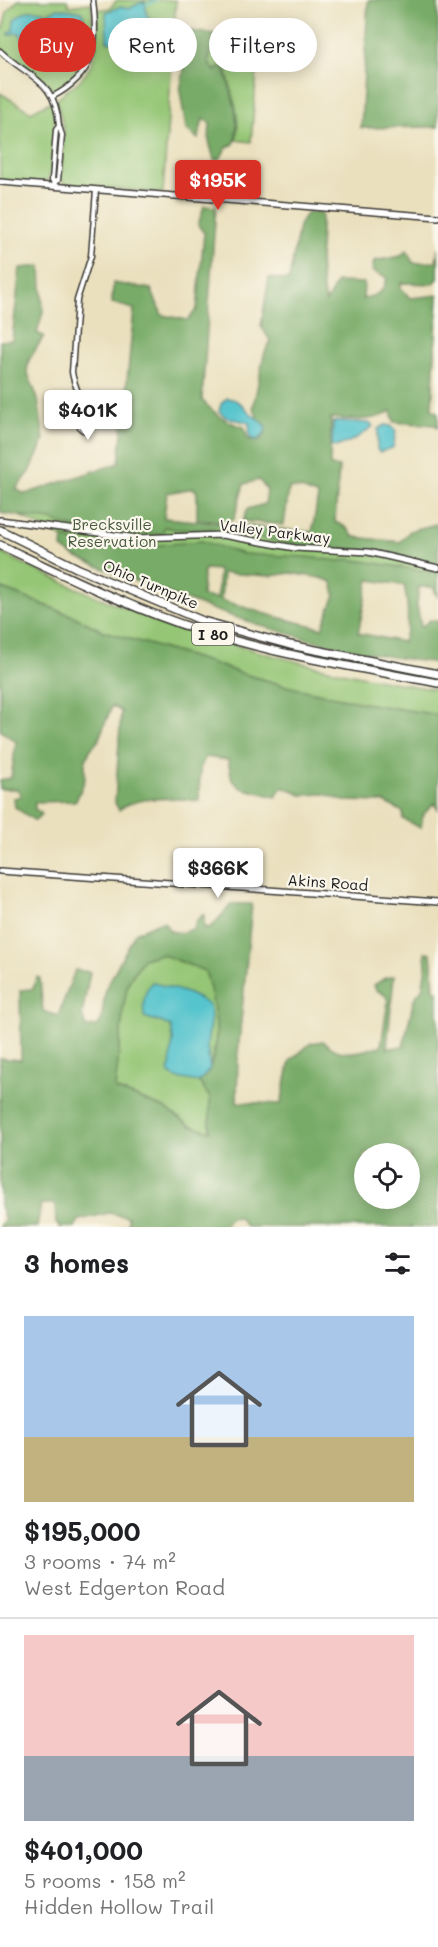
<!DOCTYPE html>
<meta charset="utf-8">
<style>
body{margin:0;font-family:Mali,sans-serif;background:#f6f6f6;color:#202124;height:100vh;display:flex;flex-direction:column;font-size:22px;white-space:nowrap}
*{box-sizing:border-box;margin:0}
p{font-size:20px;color:#757577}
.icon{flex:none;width:33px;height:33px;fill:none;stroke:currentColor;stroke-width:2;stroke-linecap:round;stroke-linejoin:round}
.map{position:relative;height:1227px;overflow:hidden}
.panel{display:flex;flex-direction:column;background:#fff;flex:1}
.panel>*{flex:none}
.banner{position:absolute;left:18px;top:18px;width:402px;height:54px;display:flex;gap:12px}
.fabs{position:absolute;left:354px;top:1143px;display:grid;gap:12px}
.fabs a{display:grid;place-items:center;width:66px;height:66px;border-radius:50%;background:#fff;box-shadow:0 3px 15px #0003;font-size:30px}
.price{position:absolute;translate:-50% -51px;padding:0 14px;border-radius:6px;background:#fff;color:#222;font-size:20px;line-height:39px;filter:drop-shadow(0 2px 3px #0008)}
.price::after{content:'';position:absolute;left:50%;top:36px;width:18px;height:14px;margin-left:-9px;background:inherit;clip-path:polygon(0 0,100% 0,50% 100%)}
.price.active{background:#d93025;color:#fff}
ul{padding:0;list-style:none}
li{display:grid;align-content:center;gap:12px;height:318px;padding:0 24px}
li+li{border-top:2px solid #e0e0e0}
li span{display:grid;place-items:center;height:186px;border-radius:0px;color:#555}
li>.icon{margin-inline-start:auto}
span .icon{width:108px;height:108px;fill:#fffc;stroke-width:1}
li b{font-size:26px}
h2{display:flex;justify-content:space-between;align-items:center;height:72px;padding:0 24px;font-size:26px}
.pill{padding:0 21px;border-radius:27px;background:#fff;box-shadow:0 3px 15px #0003;font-size:21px;line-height:54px}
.pill.active{background:#d93025;color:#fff}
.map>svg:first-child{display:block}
.green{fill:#95c676;stroke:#587149;stroke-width:1.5}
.forest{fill:#78ab67;stroke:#4a6442;stroke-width:1.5;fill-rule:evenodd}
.water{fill:#57c4cd;stroke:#3a7074;stroke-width:1.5}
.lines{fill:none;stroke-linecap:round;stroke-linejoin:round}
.stream{stroke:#57c4cd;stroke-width:1.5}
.street-casing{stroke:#3b3934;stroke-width:7}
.secondary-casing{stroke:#3b3934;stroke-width:8}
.highway-casing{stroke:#3b3934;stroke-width:10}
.street{stroke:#fff;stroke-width:4}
.secondary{stroke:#fff;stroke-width:5}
.highway{stroke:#fff;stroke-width:7}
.labels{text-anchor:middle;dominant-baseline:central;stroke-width:4.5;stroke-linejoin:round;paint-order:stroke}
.shield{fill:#fbf7ec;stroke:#5f5e5a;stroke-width:1.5}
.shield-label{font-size:14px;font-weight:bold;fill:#1c1c1c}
.park-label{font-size:15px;fill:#46583c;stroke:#fbf7ec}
.street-label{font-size:15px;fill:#1c1c1c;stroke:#fbf7ec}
</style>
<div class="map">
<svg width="438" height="1227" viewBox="0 0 438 1227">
<rect width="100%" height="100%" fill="#fbf7ec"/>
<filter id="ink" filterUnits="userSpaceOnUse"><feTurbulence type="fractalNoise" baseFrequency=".0167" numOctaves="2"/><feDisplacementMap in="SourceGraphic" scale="12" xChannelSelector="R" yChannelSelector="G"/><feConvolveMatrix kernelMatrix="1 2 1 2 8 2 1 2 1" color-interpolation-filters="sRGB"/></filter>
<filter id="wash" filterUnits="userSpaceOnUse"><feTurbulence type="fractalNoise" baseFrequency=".008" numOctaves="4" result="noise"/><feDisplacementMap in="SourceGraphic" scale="24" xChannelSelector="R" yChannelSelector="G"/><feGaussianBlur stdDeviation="1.35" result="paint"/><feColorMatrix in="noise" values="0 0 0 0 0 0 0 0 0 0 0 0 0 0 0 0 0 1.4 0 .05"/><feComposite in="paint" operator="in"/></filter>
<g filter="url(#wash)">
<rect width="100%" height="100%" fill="#eae0be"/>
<g class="green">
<path d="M18,0H67L69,6L91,3C93,32 97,59 73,80C67,86 62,91 53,91L39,77L0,48V32L3,29L7,12Z"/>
<path d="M117,0H176L163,193L78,186L66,184L61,180L64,130L57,102L58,98C64,91 73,87 80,80C100,61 98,35 96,10L110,8Z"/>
<path d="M215,34L260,35L251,142L236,140C242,117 230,88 225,65L214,71L208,62Z"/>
<path d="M0,93L31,112L52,101L55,118L50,175L49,179C36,187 15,181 0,180Z"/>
<polygon points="0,506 173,519 438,546 438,582 83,548"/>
<path d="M0,552C138,623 286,666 438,690V715L363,703L290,687L240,673L209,662L103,631L73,616L0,588Z"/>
<polygon points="161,954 205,971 212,993 217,1031 210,1069 210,1131 191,1126 164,1108 115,1089 124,1003 128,983 142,959"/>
</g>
<g class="forest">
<polygon points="368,0 438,0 438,127 361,128"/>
<path d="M174,29L215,34L208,62L215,71L224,65C230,91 242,118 234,144L226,148L220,159L214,160L209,141L210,123L203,119L198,139L186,129L180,91L186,59L172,57Z"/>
<path d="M204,206L216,207L202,400C214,413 226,423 244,427L248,439L258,442L265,434L253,407L264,355L270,340L261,326L269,278L289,280L299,226L307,212L322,214C320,239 318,279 326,302L337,282L364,283L363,299C378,294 383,294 387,278L372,271L374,261L401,256L407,250L413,263L436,262L438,247V279L433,284L401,283V288L410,298L438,295L432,409L438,413V428L435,425L394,422L391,411C374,423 351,419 331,418L330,466L339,467L335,522L346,527L354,537L400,542L410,531L436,524L438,531V564L376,551L301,545L235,534L237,525L312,532L318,496L302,489L289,488L284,525L243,521L247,509L265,504L267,490L259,480L244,484L234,519L229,522L197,519V493L194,488L167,493L164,518L228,524V528C206,526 186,533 165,527L162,534C133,535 77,533 51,520L0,513V341L12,340L20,268L41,266L43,312L37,333L44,336L29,360L27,371L38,399L44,440L30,472L16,489L25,494L119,463L134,309L112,303L113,283L151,289L162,315L188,320L197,309L204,233L198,225Z"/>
<path d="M63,537L86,546L97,547L148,546L202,541L243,554L306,557L340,561L349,559L438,573V598L433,587H419L417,605L421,627L430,620L438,621V663C312,651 192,604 75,557L62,548ZM205,569L219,570L217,599L202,596L203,575ZM223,573L271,576L290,573L321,578L332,582L335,595L322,628L273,616L221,600ZM369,580L404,585C408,603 410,624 403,642L358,633Z"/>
<path d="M0,588L73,616L103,631L209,662L240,673L290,687L363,703L438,715V809L434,803L423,815L421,828L403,819V812L384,802L344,801L325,794L301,795L290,789L281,788L276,797L241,788L232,780L228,760L206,757L200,767L199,801C176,798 137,795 119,810L115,803L121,711L112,706L98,741L90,750L85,763V779L76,801L35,802V809L42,814L35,821L15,807L14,798L21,796L17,789H0V780L11,778L16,742L0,730Z"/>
<path d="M232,904H252L238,1054L237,1102L281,1104L290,1061L311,1043L323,1041C342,1059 358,1052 381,1046L388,1001L385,995L376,990L374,985L385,978L394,976L387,1048L403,1047L414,999L422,989L426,967L425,952L431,953L434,990L438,991V1227H246L239,1217L229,1218L224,1227H128V1217L109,1213L79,1220L75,1227H59L56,1223L55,1204H41L37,1227H0V1224L5,1220L0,1205V1058L21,1060L20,990L33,989L37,977L40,978L43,1011L58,1016L75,970L90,972L82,1015L86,1027L97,1026L101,1021L106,988L135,933L157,923L164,922L170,931L181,933L193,929L197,920L204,914V928L211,927ZM161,954L205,971C215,1004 227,1056 199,1082L210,1098V1131L191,1126L164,1108L115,1089L124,1003L128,983L143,959ZM364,1154H410V1198H364Z"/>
</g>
<g class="water">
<polygon points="145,2 147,16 155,21 156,38 154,44 141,46 107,41 106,12 120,7 129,9 140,3"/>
<path d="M58,8L82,12C86,19 87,33 83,42L70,37L63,30L57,32C60,53 45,65 27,52L21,34L15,33L9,35V33L13,30L14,20C25,9 35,8 49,13Z"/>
<path d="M227,398C242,399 244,409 255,417C259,421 262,421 266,426C265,434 263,437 256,440L250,438L249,423C238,418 227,422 219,411L221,404Z"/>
<path d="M341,421L369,423L373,426C362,436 350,443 335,447L332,446L333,422Z"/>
<polygon points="385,425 391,426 396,431 393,448 379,452 377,449 378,429"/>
<path d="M152,982C174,990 189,991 209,1005L211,1015L207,1046L210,1069L199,1082L176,1078L169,1074L173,1040L171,1027L163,1023L144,1017C143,1005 143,992 152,982Z"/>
</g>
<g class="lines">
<polyline class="stream" points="146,5 157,0"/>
</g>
</g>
<g filter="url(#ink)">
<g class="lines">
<g class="street-casing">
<g id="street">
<path d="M0,51C28,78 56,79 59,126"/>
<path d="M52,97C96,74 98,46 93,0"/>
<polyline points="54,186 55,182 58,180 62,135 59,126 56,130 52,180 55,182"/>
<circle cx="85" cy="425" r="5.5"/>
<path d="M86,420C86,403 74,389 72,372L77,300L91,256L96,190"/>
</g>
</g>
<g class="secondary-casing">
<g id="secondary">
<polyline points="0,182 438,217"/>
<polyline points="0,520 137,538 222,535 295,548 368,552 438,568"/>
<polyline points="0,871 438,902"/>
</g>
</g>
<g class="highway-casing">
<g id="highway">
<polyline points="0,530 77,568 203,621 290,645 438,674"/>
<path d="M0,545C66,576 132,609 202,631C279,655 358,668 438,683"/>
</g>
</g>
<use href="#street" class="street"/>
<use href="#secondary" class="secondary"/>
<use href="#highway" class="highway"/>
</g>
</g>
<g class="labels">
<rect class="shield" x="192" y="623" width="42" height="22" rx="4.5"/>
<g class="shield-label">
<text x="213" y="634">I 80</text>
</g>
<g class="park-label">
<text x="112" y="524">Brecksville<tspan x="112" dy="17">Reservation</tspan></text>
</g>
<g class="street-label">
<text transform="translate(275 531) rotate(7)">Valley Parkway</text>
<text transform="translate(151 584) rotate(23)">Ohio Turnpike</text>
<text transform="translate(328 882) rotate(4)">Akins Road</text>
</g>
</g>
</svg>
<div class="fabs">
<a><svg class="icon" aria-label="locate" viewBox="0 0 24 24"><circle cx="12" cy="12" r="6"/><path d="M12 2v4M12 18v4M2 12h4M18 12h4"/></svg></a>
</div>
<b class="price active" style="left:218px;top:211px">$195K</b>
<b class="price" style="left:88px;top:441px">$401K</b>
<b class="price" style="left:218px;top:899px">$366K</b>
<div class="banner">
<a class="pill active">Buy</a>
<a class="pill">Rent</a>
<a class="pill">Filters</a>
</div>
</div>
<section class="panel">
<h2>3 homes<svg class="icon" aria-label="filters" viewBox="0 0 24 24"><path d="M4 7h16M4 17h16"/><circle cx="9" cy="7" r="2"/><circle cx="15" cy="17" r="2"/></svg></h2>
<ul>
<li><span style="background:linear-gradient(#a9c7e8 65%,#c2b280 0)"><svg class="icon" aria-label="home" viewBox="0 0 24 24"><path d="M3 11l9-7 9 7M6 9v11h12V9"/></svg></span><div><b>$195,000</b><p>3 rooms · 74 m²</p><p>West Edgerton Road</p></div></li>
<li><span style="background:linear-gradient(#f6c9c9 65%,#9aa5b1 0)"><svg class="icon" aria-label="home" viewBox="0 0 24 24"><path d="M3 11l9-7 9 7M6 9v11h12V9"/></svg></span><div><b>$401,000</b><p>5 rooms · 158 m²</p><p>Hidden Hollow Trail</p></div></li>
</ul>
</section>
